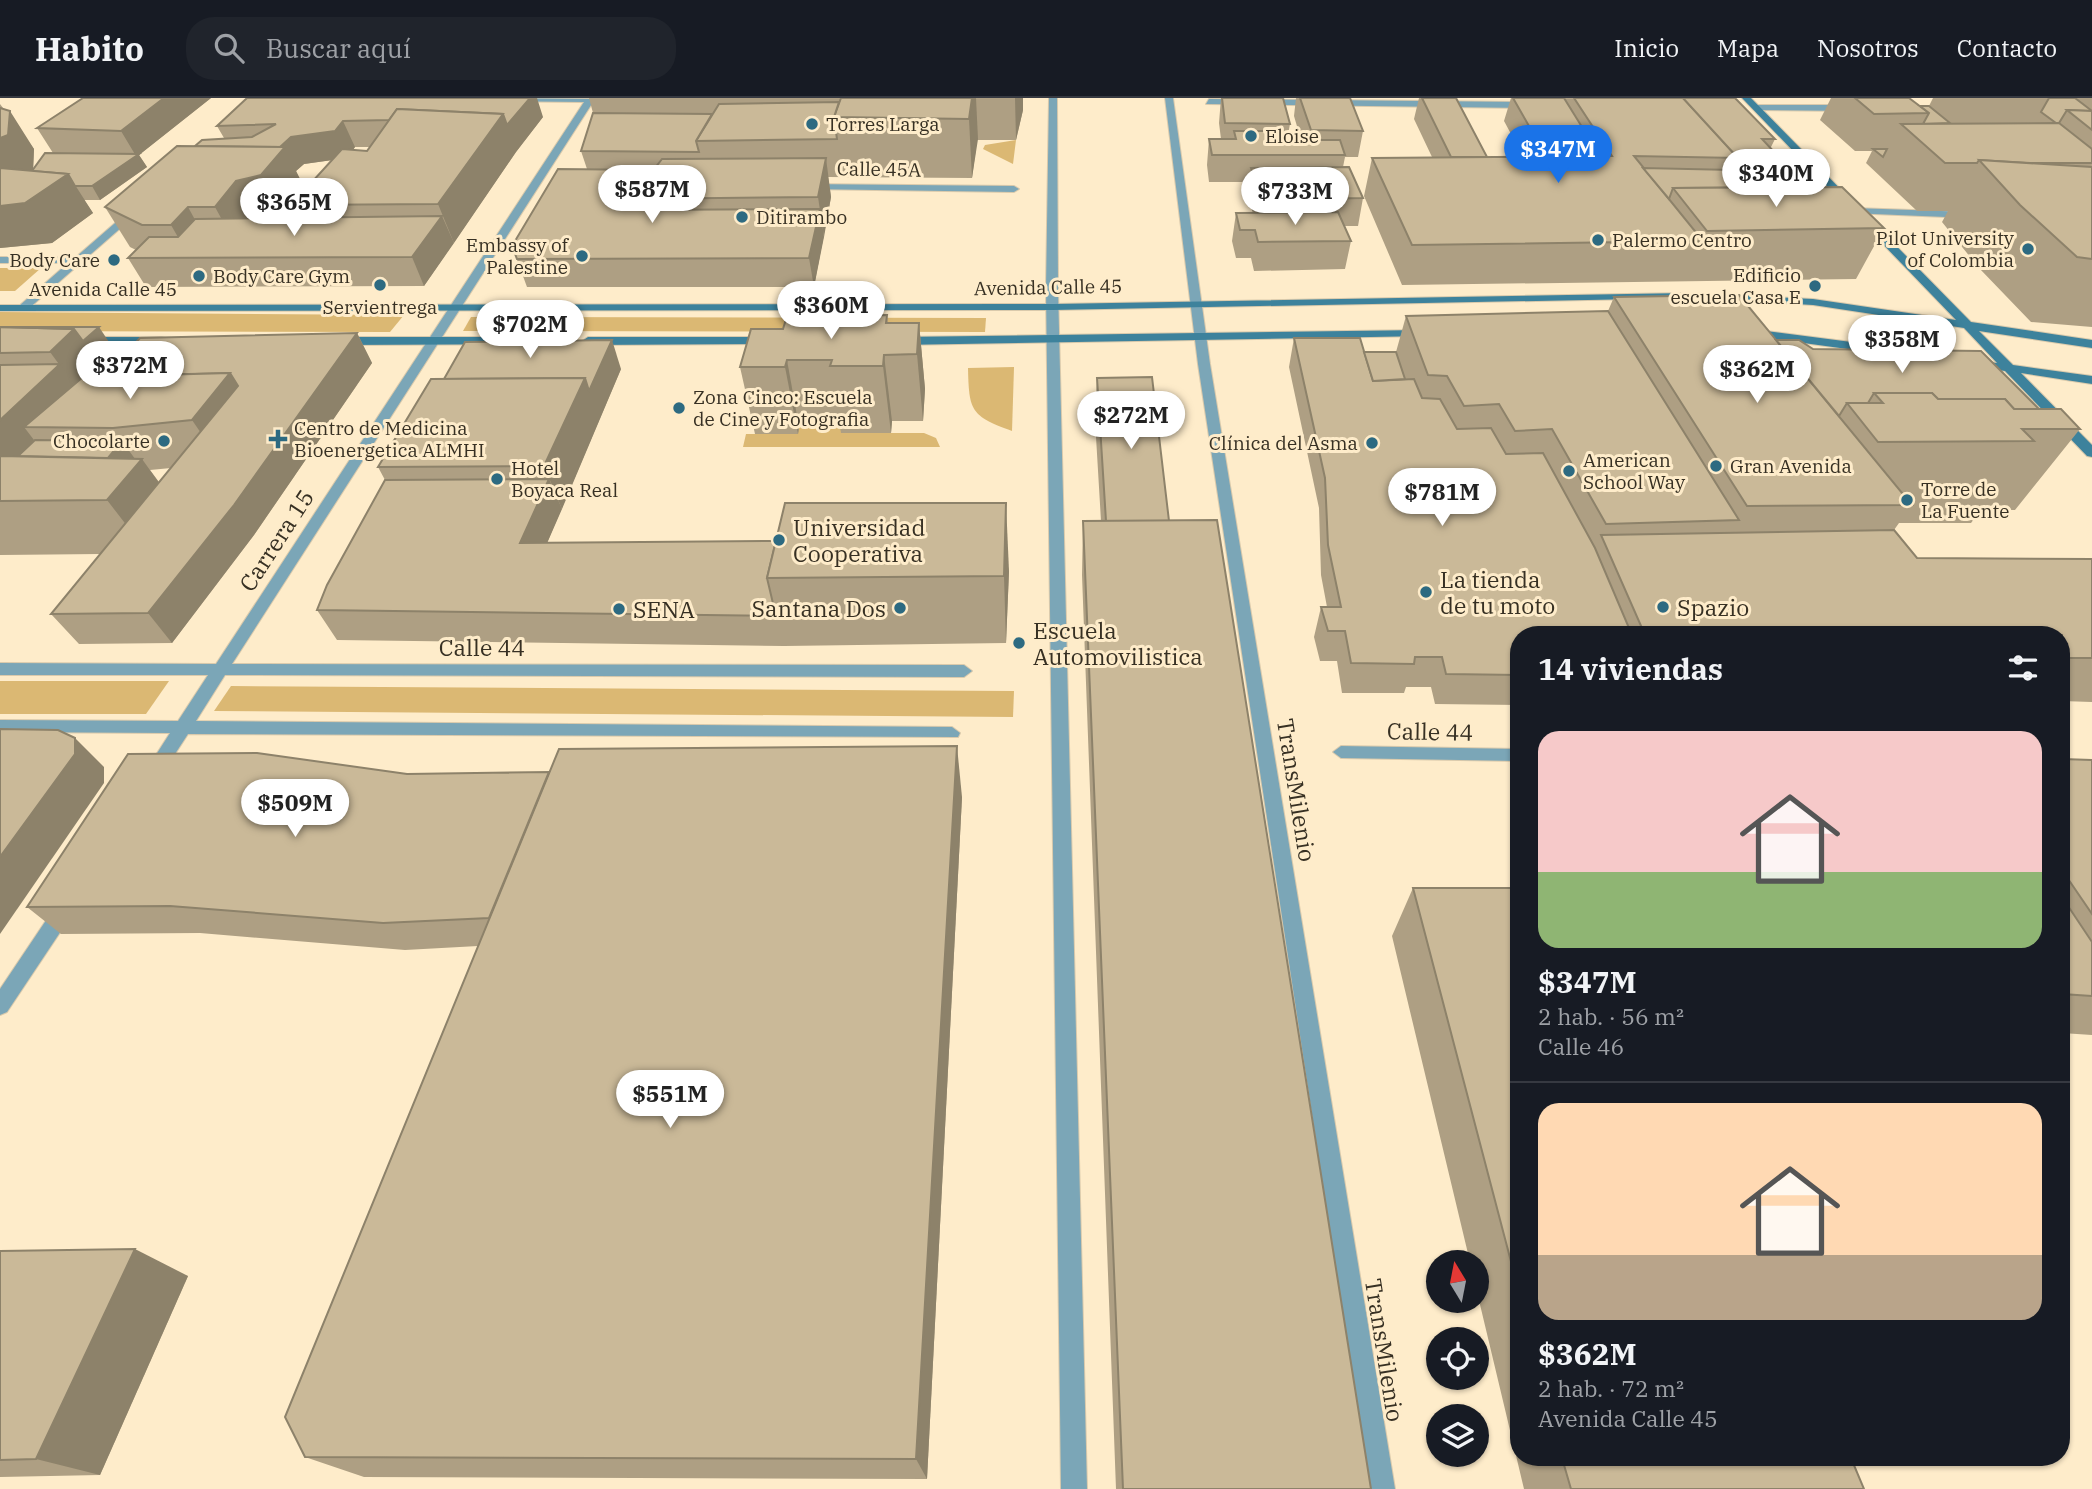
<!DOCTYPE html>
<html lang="es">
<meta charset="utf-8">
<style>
body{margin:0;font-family:"IBM Plex Serif",serif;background:#20242c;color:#f1f3f6;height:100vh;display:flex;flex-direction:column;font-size:26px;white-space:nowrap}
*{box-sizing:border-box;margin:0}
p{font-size:23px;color:#9ea1a6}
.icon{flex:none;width:38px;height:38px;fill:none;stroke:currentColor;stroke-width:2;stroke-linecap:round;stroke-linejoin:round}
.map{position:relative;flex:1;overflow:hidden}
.sheet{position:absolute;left:1510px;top:528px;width:560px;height:840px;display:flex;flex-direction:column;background:#171b24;border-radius:28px;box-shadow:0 2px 5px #0004}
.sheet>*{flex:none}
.needle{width:46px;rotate:350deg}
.tools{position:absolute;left:1426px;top:1152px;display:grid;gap:14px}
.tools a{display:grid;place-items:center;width:63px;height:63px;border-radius:50%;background:#171b24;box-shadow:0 2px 5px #0004;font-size:35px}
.price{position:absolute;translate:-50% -60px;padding:0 16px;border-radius:24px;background:#fff;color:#222;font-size:23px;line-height:46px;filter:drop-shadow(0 2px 4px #0008)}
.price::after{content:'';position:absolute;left:50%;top:42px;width:21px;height:16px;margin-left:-10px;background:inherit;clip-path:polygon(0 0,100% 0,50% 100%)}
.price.current{background:#1a73e8;color:#fff}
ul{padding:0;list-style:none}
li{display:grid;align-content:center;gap:14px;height:371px;padding:0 28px}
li+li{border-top:2px solid #363941}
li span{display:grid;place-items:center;height:217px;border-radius:21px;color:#555}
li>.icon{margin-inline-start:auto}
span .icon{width:126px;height:126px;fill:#fffc;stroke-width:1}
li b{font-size:30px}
h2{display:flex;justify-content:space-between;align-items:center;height:84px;padding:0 28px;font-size:30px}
header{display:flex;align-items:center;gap:42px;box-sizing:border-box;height:98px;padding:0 35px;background:#171b24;border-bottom:2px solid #363941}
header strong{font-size:33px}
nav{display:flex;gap:38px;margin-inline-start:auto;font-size:24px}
.search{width:490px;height:63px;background:#20242c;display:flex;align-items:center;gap:18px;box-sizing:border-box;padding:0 24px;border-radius:28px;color:#9ea1a6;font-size:26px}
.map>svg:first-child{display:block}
.green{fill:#dbb873}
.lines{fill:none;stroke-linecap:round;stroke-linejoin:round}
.service-casing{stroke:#dacaac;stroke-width:2}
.minor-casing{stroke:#dacaac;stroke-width:2}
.tertiary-casing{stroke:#dacaac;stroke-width:2}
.secondary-casing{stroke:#dacaac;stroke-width:2}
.service{fill:#7ba6b7;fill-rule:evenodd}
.minor{fill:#7ba6b7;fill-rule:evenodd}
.tertiary{fill:#7ba6b7;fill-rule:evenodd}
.secondary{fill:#3d829c;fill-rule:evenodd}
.wall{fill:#ae9f83;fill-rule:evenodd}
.shaded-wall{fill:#8d826a}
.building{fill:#cab998;stroke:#8d826a;stroke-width:2}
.poi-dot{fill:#2d6a81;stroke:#feecca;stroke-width:2.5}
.labels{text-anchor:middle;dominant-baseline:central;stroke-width:6;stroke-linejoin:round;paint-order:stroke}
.far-poi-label{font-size:19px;fill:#373023;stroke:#feecca;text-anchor:start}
.far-street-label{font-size:19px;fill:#373023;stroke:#feecca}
.poi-label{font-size:23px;fill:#373023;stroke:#feecca;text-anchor:start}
.street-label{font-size:23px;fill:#373023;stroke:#feecca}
</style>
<header>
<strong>Habito</strong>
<div class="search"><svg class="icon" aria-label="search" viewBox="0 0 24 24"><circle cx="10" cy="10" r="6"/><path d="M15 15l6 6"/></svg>Buscar aquí</div>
<nav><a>Inicio</a><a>Mapa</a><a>Nosotros</a><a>Contacto</a></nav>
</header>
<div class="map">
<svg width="2092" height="1391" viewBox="0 0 2092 1391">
<rect width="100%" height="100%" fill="#feecca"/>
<g class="green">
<polygon points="1016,42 1013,66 983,51 985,47"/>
<polygon points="0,170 41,170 15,193 0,193"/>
<polygon points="0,214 404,217 390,234 0,233"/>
<polygon points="471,219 986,220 985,234 463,233"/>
<path d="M1014,269L1012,333C970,318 969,312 968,270Z"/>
<polygon points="799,329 842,329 842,335 924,335 936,340 940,349 743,349 746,336 797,336"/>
<polygon points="0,583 169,583 146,616 0,616"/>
<polygon points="231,588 1014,593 1013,619 214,613"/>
</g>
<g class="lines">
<g class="service-casing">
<g id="service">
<polygon points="1049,0 1057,0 1058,191 1087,1391 1061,1391 1046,191"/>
<polygon points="1165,0 1173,0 1210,266 1395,1391 1369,1391 1198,266"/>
</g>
</g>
<g class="minor-casing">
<g id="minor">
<polygon points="474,0 601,1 593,4 232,566 964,567 972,573 964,579 225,577 196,623 952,629 960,635 958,639 188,636 160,679 154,681 145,674 170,635 0,634 0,622 178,623 208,577 0,577 0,565 216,566 584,4 478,3"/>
<polygon points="1209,1 1533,4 1537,7 1533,10 1206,6"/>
<polygon points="803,86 1014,88 1019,91 1014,94 807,91 803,90"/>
<polygon points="1854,110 1970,114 1975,117 1970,120 1850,115 1850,111"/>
<polygon points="130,112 139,114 27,212 19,212 19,208 68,165 0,165 0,159 76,159"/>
<polygon points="1341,648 1519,651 1519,663 1341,660 1333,654"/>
<polygon points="66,801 73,803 75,809 73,815 7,914 0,917 0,891 59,803"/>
</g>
</g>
<g class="tertiary-casing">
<polygon id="tertiary" points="1751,7 1851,7 1855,10 1851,13 1754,12"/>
</g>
<g class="secondary-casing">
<g id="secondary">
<polygon points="1742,0 1751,0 1971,224 2092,242 2092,250 1979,233 2013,267 2092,278 2092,286 2021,275 2092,347 2092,359 2087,358 2005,273 1971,268 1971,262 1997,265 1964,230 1813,207 1713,201 1713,197 1717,196 1813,201 1956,222"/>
<polygon points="1686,195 1690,196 1690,200 1053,212 0,213 0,207 1053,206"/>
<polygon points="1750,231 1913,252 1919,256 1913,260 1746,237 1744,235"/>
<polygon points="1424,232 1430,236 1428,238 899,247 893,243 899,239"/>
<polygon points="161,239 165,240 165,246 84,247 78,243 84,239"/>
<polygon points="560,239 564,240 564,246 339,247 333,243 339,239"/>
<polygon points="770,239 774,240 774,246 588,247 582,243 588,239"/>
</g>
</g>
<use href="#service" class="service"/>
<use href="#minor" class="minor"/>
<use href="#tertiary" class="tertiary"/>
<use href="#secondary" class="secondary"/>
</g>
<g class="wall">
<polygon points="83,0 211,0 139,57 147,69 100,102 84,102 93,115 52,145 0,150 0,6 34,51 33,71 53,55 37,30"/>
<path d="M247,0L543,19L516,54L424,188L146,189L128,160L136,152L130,149L105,109L195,48L224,40L217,28ZM355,49H370L367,53L353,52ZM332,62L291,107L298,120H264L281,116L303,87L296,73L304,66Z"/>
<polygon points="589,0 1023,0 1023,12 1016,42 977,42 972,80 828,79 831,99 814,189 527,189 512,148 587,71 581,53 593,15"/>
<polygon points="1221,0 1290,26 1287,42 1301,42 1294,18 1296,0 1350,0 1363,33 1358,59 1345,59 1343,69 1363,100 1358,128 1344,128 1351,143 1345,171 1254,173 1251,160 1236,160 1232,143 1236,115 1253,115 1247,98 1249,84 1209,84 1207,67 1209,41 1221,41 1219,25"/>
<polygon points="1419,0 1456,0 1487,59 1523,58 1504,23 1511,0 1735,0 1775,41 1770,51 1807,89 1884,130 1856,181 1402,187 1364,98 1372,60 1432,59 1414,21"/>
<polygon points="1831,0 1909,0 1920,8 1929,8 1933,0 2092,0 2092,229 2031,224 1979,170 1942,124 1948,113 1917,113 1866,65 1872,53 1855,53 1820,22"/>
<polygon points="1614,199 2039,311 2080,331 2015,412 1981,412 1971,425 1899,425 1894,432 1917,460 2092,461 2092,604 2062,603 2062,537 1519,537 1519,607 1435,606 1431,589 1406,589 1404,595 1342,595 1337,563 1320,563 1314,539 1321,509 1327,509 1321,477 1319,410 1289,269 1294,240 1364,254 1396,254 1406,218 1608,213"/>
<polygon points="887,217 888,225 919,225 925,291 923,323 892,323 891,335 841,335 840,329 799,329 798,336 755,336 740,269 783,231"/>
<path d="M0,229L119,259L98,278L357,235L372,265L254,437L172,545L79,546L51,516L100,456L0,457ZM171,370L159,384L150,372Z"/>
<polygon points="621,271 547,445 1009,473 1006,545 784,548 337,542 317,512 385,382 378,369 444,281"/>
<polygon points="1097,280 1169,423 1371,1391 1116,1391 1082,477 1083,423 1101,423 1095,322"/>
<polygon points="2062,661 2092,662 2092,937 2062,935"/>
<polygon points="407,676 962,699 927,1381 364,1379 305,1359 478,848 405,852 200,835 61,836 27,809"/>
<polygon points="1413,790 1519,790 1519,1360 1851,1360 1864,1391 1524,1391 1477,1194 1477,1164 1470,1164 1392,838"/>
<polygon points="0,1153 188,1178 100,1377 0,1379"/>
</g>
<g class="shaded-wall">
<polygon points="164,0 211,0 139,57 147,69 100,102 92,88 136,58 121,33"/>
<polygon points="530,0 537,0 543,19 516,54 454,145 438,106 503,16"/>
<polygon points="972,0 976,0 978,41 972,80 969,21"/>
<polygon points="1015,0 1023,0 1023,12 1016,42"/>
<polygon points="10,13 34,51 33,75 68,76 93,115 52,145 0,150 0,40"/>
<polygon points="343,23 355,49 347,60 304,66 296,73 303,87 281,116 257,122 237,149 215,109 236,83 267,60 291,39"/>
<polygon points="826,60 831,99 824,139 818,99"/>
<polygon points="188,109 210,149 190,160 171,127"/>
<polygon points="820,111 824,139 814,189 809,160"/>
<polygon points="442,118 454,145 424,188 412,159"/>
<polygon points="919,225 925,291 923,323 917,256"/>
<polygon points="99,229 119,259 81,296 50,254 74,231"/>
<polygon points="357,235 372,265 254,437 172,545 148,515"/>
<polygon points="612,242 621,271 562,411 544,368 585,280"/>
<polygon points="884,257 892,323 891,335 883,268"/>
<polygon points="787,262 799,329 798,336 785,269"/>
<polygon points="60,266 81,296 24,329 34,342 0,375 0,322"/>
<polygon points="230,275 256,317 221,364 192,322"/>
<polygon points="122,343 138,365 142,361 180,414 148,455 107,402 89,383"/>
<polygon points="549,381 562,411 534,475 520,445"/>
<polygon points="1006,405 1009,473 1006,545 1004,478"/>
<polygon points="75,640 104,669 104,685 0,836 0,759"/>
<polygon points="957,648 962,699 927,1381 916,1361"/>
<polygon points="135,1151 188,1178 100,1377 36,1361"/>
</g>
<g class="building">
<polygon points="83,0 164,0 121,33 37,30"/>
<polygon points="247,0 530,0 507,27 503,16 397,11 389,22 343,23 335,33 291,39 280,49 195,48 202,42 252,39 276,26 217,28"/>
<polygon points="841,0 972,0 969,21 834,19"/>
<polygon points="1222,0 1283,0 1290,26 1225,25"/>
<polygon points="1300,0 1350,0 1363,33 1311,32"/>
<polygon points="1422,0 1456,0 1487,59 1451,59"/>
<polygon points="1513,0 1564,0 1600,58 1546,58"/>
<polygon points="1574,0 1683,0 1738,60 1634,58 1703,143 1412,147 1372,60 1612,58"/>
<polygon points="1683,0 1735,0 1775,41 1762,41 1807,89 1673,90 1669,101 1643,70 1733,72 1738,60"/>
<polygon points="1855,0 1909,0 1929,15 1874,16"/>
<polygon points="2049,0 2075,0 2092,13 2067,12 2059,25 2056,25 2041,14"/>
<polygon points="839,4 834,19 837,41 696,43 719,6"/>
<polygon points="1920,8 1929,8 1950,25 1923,26 1929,15"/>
<polygon points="0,10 10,13 8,37 0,40"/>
<polygon points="397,11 503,16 438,106 291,107 342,51 367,53"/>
<polygon points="2067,12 2092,13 2092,32"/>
<polygon points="593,15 712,16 696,43 699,54 581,53"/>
<polygon points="2059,25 2092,51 2092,65 2030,65 1979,62 1977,65 1945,65 1901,26"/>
<polygon points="1234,33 1283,33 1285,42 1340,42 1345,57 1212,57 1209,41 1236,41"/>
<polygon points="177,48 285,49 261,77 236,83 215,109 188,109 171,127 142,127 105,109"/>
<polygon points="1873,51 1887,51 1883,59"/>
<polygon points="45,55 139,56 92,88 75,88 68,76 32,73"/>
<polygon points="826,60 818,99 631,101 662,61"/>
<polygon points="1979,62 2092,69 2092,161 2077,159 2020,107"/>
<polygon points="1349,69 1363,100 1262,102 1251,70"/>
<polygon points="0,70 68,76 25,105 0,108"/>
<polygon points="558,71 653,72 631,101 634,112 820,111 809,160 517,161 512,148"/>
<polygon points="1842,89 1884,130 1707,133 1673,90"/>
<polygon points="1338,114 1351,143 1258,144 1255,132 1240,132 1236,115"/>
<polygon points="442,118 412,159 128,160 149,139 178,139 195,121"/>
<polygon points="1739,197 1912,407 1747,408 1614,199"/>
<polygon points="1608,213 1739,422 1606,426 1552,331 1515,333 1499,306 1464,308 1447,278 1428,277 1406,218"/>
<polygon points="887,217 886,225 919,225 917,256 884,257 883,268 830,268 832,262 787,262 785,269 740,269 751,231 783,231 787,218"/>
<polygon points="0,229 74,231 50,254 0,255"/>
<polygon points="0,229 99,229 83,243 74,231"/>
<polygon points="357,235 234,407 148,515 51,516 238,288 230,275 104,278 140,240"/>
<polygon points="1294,240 1360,240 1373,283 1414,281 1422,300 1440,301 1457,331 1491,330 1506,356 1543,355 1595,450 1632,537 1519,537 1519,577 1446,576 1442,559 1415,559 1414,566 1351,565 1345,533 1328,533 1321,509 1341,509 1328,447 1325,380"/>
<polygon points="612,242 589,293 585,280 444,281 465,244"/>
<polygon points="1776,242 1799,242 1813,251 1981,253 2039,311 2014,311 2005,301 1938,301 1932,295 1874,295 1868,305 1847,305 1839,318"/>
<polygon points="1364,254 1396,254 1405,281 1373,283"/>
<polygon points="60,266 0,322 0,267"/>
<polygon points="230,275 192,322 113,330 24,329 83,279"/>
<polygon points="1152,279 1169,423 1106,423 1097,280"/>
<polygon points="585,280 544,368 378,369 431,281"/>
<polygon points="1874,295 1932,295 1938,301 2005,301 2014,311 2061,311 2080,331 2022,331 2034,343 1878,344 1847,305 1883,305"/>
<polygon points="35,342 122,343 108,360 18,358"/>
<polygon points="0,358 142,361 107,402 0,403"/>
<polygon points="549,381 520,445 776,443 767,480 776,518 317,512 327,487 385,382"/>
<polygon points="785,405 1006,405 1004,478 767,480"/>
<polygon points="1217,422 1371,1391 1123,1391 1083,423"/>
<polygon points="1894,432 1917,460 2092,461 2092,560 2062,560 2062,537 1645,537 1601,437"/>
<polygon points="0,631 58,632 75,640 75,656 0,759"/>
<polygon points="957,648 916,1361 305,1359 285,1319 559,651"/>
<polygon points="257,655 407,676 549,674 489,820 383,825 170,808 27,809 128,656"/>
<polygon points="2062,661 2092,662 2092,816 2062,772"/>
<polygon points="1413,790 1519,790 1519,1194"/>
<polygon points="2062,799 2092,844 2092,898 2062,896"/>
<polygon points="135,1151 36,1361 0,1362 0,1153"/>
<polygon points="1562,1360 1851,1360 1864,1391 1571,1391"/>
</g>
<g class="poi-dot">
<circle cx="812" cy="26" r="7"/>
<circle cx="1251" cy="38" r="7"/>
<circle cx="742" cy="119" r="7"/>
<circle cx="1598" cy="142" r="7"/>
<circle cx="2028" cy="151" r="7"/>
<circle cx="582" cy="158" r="7"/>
<circle cx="114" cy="162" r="7"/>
<circle cx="199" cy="178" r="7"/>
<circle cx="380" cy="187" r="7"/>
<circle cx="1815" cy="188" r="7"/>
<circle cx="679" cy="310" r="7"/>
<path d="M274.5 330.5h7v7h7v7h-7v7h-7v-7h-7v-7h7z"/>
<circle cx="164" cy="343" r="7"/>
<circle cx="1372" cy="345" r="7"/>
<circle cx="1716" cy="368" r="7"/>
<circle cx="1569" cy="373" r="7"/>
<circle cx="497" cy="381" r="7"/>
<circle cx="1907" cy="402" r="7"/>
<circle cx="779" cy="442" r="7"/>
<circle cx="1426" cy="494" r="7"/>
<circle cx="1663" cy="509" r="7"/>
<circle cx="900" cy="510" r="7"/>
<circle cx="619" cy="511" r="7"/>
<circle cx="1019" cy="545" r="7"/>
</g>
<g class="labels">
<g class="far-poi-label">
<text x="826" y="26">Torres Larga</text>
<text x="1265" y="38">Eloise</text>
<text x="756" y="119">Ditirambo</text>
<text x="2014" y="140" text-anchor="end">Pilot University<tspan x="2014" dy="22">of Colombia</tspan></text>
<text x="1612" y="142">Palermo Centro</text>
<text x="568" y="147" text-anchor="end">Embassy of<tspan x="568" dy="22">Palestine</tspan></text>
<text x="100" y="162" text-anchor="end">Body Care</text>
<text x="1801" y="177" text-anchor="end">Edificio<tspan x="1801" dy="22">escuela Casa E</tspan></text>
<text x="213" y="178">Body Care Gym</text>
<text x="380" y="209" text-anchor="middle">Servientrega</text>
<text x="693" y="299">Zona Cinco: Escuela<tspan x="693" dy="22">de Cine y Fotografia</tspan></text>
<text x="294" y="330">Centro de Medicina<tspan x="294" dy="22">Bioenergetica ALMHI</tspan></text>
<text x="150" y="343" text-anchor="end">Chocolarte</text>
<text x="1358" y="345" text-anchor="end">Clínica del Asma</text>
<text x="1583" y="362">American<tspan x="1583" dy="22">School Way</tspan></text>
<text x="1730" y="368">Gran Avenida</text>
<text x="511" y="370">Hotel<tspan x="511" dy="22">Boyaca Real</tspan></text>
<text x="1921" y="391">Torre de<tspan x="1921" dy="22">La Fuente</tspan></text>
</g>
<g class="far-street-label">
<text transform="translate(879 71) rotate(1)">Calle 45A</text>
<text transform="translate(1048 189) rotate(-1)">Avenida Calle 45</text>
<text x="103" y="191">Avenida Calle 45</text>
</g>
<g class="poi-label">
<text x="793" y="429">Universidad<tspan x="793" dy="26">Cooperativa</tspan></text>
<text x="1440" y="481">La tienda<tspan x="1440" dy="26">de tu moto</tspan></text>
<text x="1677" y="509">Spazio</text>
<text x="886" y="510" text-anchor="end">Santana Dos</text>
<text x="633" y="511">SENA</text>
<text x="1033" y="532">Escuela<tspan x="1033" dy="26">Automovilistica</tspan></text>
</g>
<g class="street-label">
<text transform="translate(276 442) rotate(-57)">Carrera 15</text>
<text x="482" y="549">Calle 44</text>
<text transform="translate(1430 633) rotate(1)">Calle 44</text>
<text transform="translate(1297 692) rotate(81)">TransMilenio</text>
<text transform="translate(1385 1252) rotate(81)">TransMilenio</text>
</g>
</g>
</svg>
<div class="tools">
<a><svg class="needle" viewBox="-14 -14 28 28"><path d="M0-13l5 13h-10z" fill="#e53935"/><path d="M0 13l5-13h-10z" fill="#9ea1a6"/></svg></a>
<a><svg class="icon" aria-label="locate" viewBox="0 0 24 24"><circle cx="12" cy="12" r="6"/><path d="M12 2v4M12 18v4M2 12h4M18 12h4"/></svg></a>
<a><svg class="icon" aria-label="layers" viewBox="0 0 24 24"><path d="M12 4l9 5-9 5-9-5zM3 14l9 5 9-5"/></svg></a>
</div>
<b class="price current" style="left:1558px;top:87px">$347M</b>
<b class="price" style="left:1776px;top:111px">$340M</b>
<b class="price" style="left:652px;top:127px">$587M</b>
<b class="price" style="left:1295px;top:129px">$733M</b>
<b class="price" style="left:294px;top:140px">$365M</b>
<b class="price" style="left:831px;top:243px">$360M</b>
<b class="price" style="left:530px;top:262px">$702M</b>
<b class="price" style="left:1902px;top:277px">$358M</b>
<b class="price" style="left:130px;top:303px">$372M</b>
<b class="price" style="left:1757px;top:307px">$362M</b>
<b class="price" style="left:1131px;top:353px">$272M</b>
<b class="price" style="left:1442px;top:430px">$781M</b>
<b class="price" style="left:295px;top:741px">$509M</b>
<b class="price" style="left:670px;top:1032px">$551M</b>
<section class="sheet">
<h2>14 viviendas<svg class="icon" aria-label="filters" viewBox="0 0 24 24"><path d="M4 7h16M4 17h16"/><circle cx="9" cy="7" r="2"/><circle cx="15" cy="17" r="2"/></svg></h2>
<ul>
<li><span style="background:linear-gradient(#f6c9c9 65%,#8fb573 0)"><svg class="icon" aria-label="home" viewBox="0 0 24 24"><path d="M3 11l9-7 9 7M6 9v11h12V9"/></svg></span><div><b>$347M</b><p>2 hab. · 56 m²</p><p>Calle 46</p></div></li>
<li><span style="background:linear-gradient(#ffd9b3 70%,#b9a48a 0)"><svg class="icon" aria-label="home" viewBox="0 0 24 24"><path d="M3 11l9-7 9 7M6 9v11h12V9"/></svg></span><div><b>$362M</b><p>2 hab. · 72 m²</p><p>Avenida Calle 45</p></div></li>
</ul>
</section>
</div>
